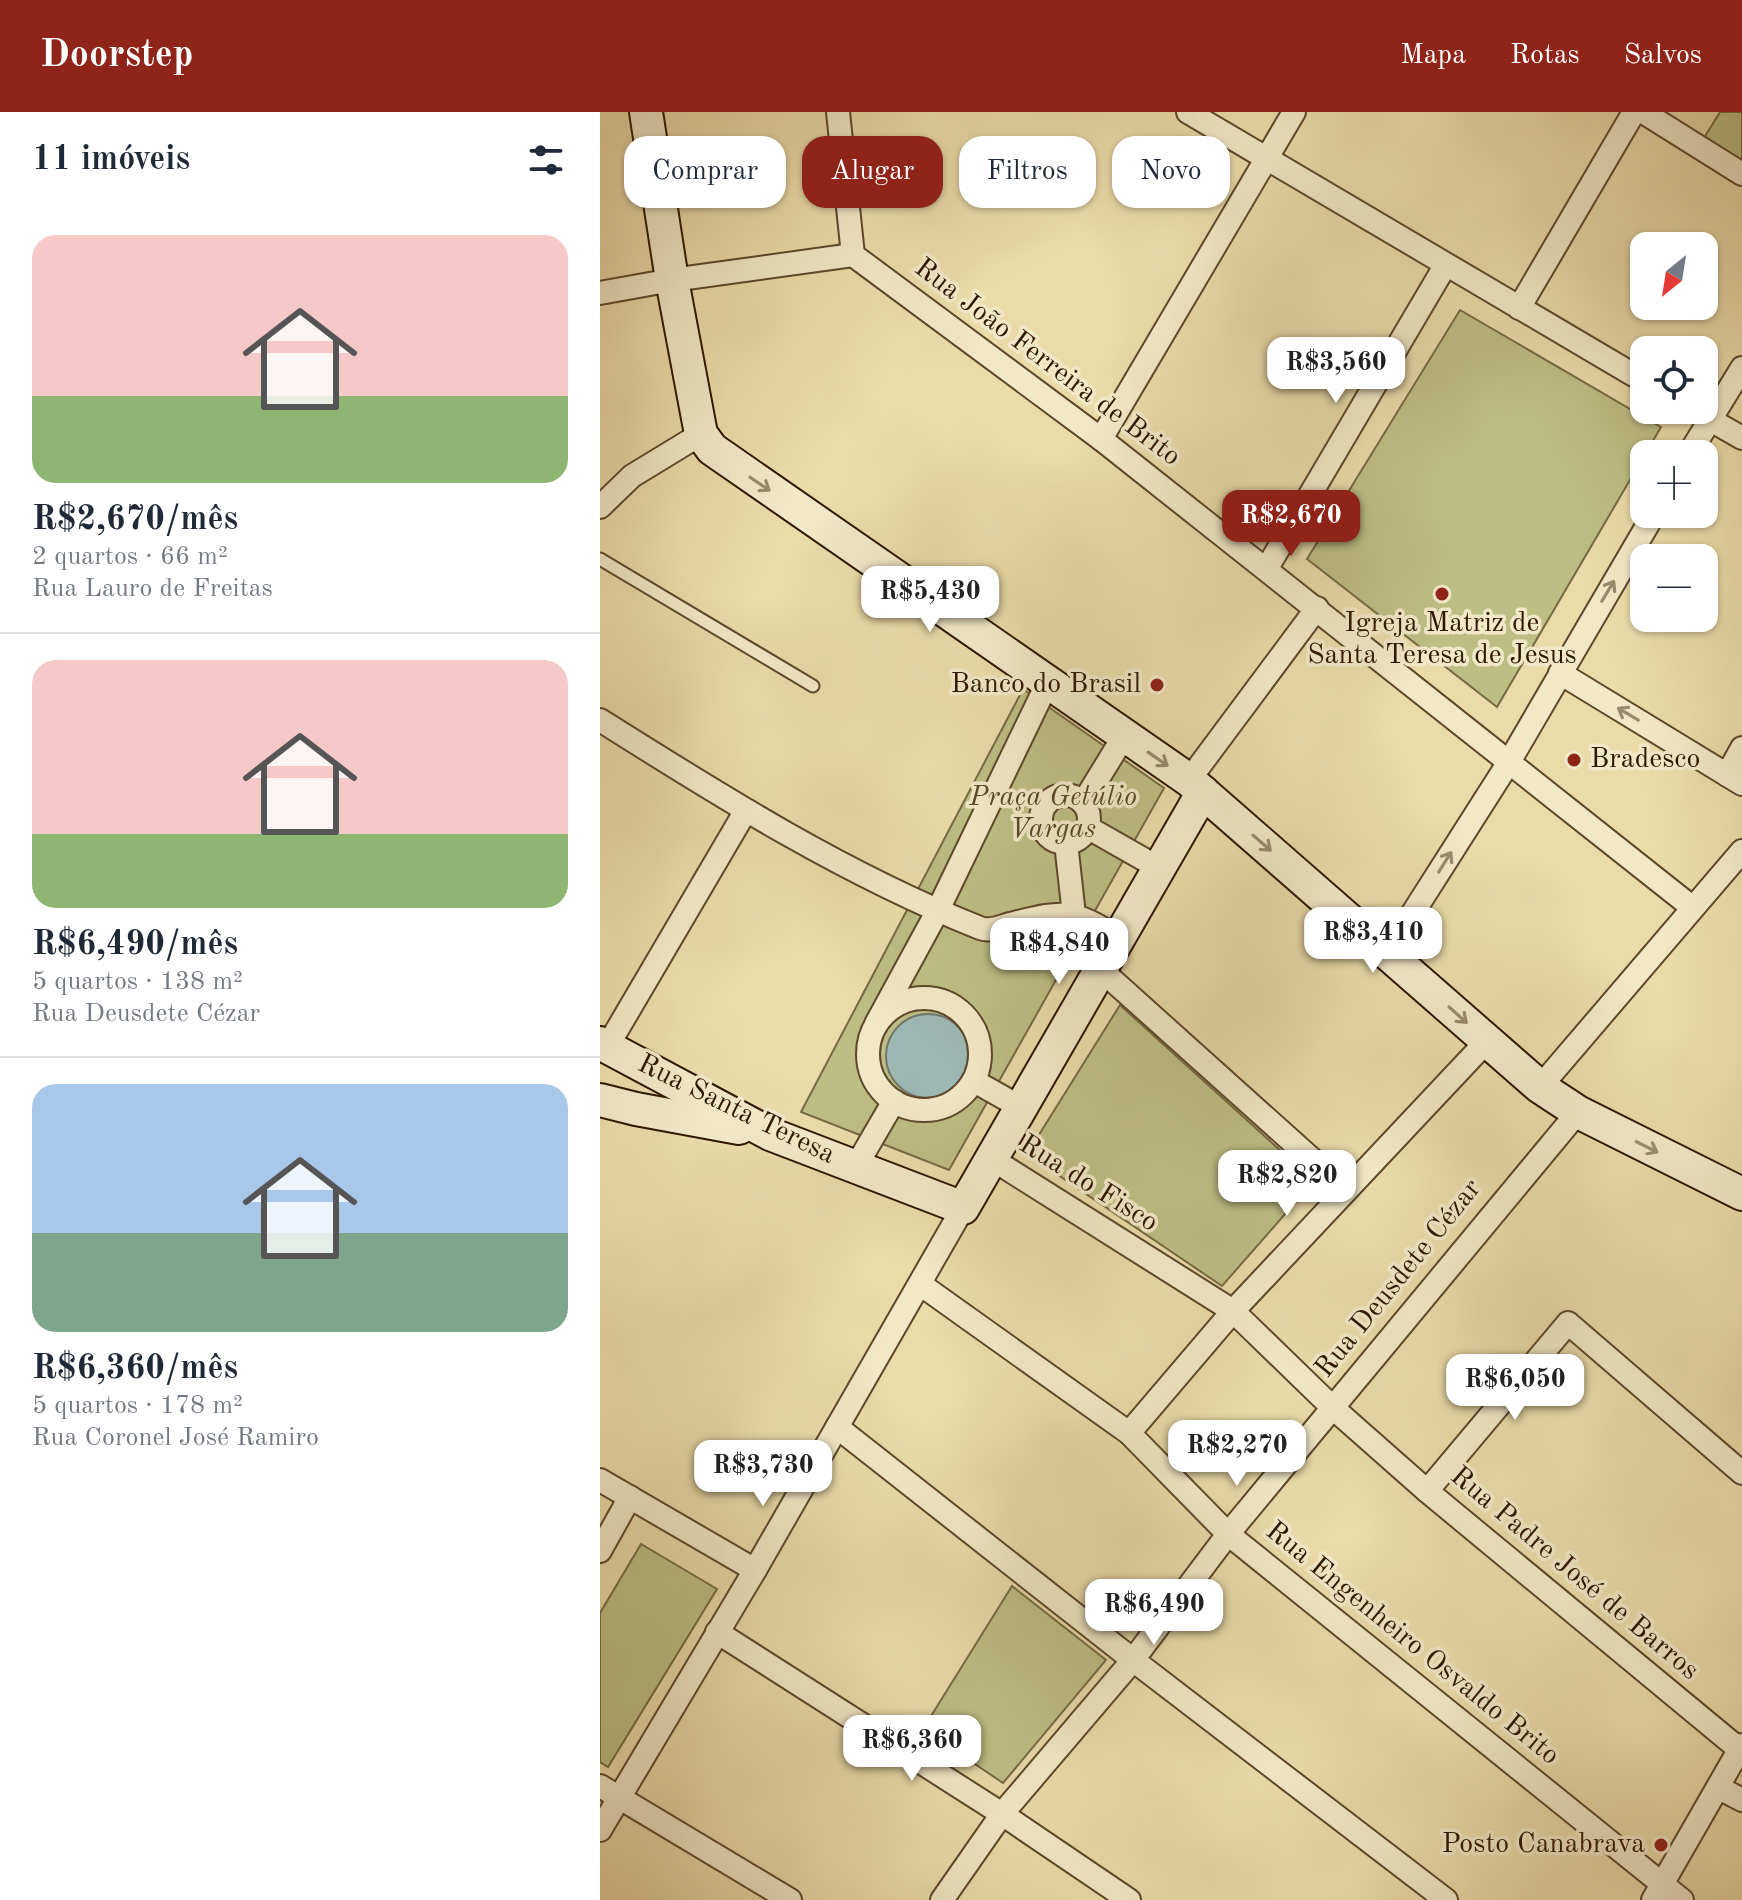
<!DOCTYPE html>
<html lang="pt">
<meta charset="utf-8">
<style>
body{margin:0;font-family:"Old Standard TT",serif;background:#f2f2f3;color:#1f2937;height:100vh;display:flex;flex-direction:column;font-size:30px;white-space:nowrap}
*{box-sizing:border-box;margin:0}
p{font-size:26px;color:#747a83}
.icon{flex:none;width:44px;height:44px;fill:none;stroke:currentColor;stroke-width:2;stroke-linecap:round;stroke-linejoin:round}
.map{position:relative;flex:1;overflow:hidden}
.sheet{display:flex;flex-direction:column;background:#fff;width:600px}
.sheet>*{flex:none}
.banner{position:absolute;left:24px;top:24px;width:760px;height:72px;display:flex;gap:16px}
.needle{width:52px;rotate:210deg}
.controls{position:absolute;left:1030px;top:120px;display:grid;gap:16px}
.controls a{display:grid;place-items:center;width:88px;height:88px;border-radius:16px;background:#fff;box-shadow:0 2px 6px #0004;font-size:40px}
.price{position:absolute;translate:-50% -68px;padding:0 18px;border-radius:16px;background:#fff;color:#222;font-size:26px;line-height:52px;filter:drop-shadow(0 2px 4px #0008)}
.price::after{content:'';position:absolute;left:50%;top:48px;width:24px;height:18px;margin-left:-12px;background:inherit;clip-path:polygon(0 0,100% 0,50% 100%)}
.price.on{background:#8f2418;color:#fff}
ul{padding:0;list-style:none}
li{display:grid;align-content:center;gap:16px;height:424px;padding:0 32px}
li+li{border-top:2px solid #e0e1e3}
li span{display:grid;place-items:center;height:248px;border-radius:24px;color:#555}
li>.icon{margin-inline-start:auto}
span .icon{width:144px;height:144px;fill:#fffc;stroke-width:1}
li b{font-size:34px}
h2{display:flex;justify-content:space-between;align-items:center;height:96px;padding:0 32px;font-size:34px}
.tag{padding:0 28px;border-radius:24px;background:#fff;box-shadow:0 2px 6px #0004;font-size:28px;line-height:72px}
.tag.on{background:#8f2418;color:#fff}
header{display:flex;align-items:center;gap:48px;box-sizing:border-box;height:112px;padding:0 40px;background:#8f2418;color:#fff}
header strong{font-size:38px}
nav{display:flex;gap:44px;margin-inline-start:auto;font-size:28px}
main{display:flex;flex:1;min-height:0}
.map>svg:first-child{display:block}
.green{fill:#bcbe84;stroke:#756a42;stroke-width:2}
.water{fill:#9db8b4;stroke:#71776c;stroke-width:2}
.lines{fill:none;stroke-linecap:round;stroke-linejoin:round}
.lane-casing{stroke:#5d472a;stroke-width:15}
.street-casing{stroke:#5d472a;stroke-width:26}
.secondary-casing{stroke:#2e1600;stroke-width:36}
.lane{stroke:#f1e8c7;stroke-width:11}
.street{stroke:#f1e8c7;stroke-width:22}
.secondary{stroke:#f1e8c7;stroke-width:32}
.oneway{stroke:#998a6d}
.poi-dot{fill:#8f2418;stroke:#f1e8c7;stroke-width:3}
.labels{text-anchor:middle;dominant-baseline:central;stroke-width:7;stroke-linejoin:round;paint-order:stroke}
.street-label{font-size:28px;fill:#2e1600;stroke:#f1e8c7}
.poi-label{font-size:28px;fill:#2e1600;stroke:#f1e8c7;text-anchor:end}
.park-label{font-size:28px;font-style:italic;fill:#594828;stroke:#f1e8c7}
</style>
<header>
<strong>Doorstep</strong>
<nav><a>Mapa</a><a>Rotas</a><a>Salvos</a></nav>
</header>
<main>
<section class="sheet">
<h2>11 imóveis<svg class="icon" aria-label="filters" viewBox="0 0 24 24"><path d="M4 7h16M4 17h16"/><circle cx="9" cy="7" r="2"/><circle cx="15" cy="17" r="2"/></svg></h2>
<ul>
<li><span style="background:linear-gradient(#f6c9c9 65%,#8fb573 0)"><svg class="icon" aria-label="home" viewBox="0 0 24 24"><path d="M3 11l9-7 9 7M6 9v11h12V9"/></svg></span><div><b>R$2,670/mês</b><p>2 quartos · 66 m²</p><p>Rua Lauro de Freitas</p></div></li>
<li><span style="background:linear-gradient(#f6c9c9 70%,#8fb573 0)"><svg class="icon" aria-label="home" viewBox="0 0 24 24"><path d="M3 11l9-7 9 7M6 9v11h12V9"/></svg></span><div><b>R$6,490/mês</b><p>5 quartos · 138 m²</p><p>Rua Deusdete Cézar</p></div></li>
<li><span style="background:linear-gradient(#a9c7e8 60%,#7fa58c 0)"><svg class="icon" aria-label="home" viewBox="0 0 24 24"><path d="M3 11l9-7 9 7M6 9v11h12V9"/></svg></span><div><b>R$6,360/mês</b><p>5 quartos · 178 m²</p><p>Rua Coronel José Ramiro</p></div></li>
</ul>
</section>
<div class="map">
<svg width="1142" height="1788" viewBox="0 0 1142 1788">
<rect width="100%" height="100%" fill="#eadba9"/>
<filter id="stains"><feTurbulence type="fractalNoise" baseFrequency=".0025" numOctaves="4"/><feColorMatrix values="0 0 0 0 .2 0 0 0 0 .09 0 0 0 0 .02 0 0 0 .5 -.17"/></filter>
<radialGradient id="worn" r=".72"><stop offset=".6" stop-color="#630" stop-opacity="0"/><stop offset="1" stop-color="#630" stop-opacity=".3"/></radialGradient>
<g class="green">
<polygon points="1120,0 1142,0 1142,49 1104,26"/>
<polygon points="860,198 1061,315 897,595 707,447"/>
<polygon points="423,577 564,676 349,1058 201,1000"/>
<polygon points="520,893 714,1069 622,1174 427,1042"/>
<polygon points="41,1432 117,1477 8,1655 0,1650 0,1501"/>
<polygon points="412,1474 506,1548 403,1671 323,1617"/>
</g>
<circle class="water" cx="328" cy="944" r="42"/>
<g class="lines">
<g class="lane-casing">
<polyline id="lane" points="0,447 213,574"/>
</g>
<g class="street-casing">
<g id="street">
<polyline points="238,0 253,143"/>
<polyline points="588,0 1044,269"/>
<polyline points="1043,0 1142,62"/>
<polyline points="253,143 501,327 1093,796"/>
<polyline points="0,181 72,168 253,143"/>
<polyline points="919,196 1034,0"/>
<polyline points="1093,298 1142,326"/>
<polyline points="501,327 694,0"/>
<polyline points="1089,342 1142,256"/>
<polyline points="0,395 32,364 101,322"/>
<polyline points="667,456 845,154"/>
<polyline points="960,561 1142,672"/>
<path d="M0,608C122,685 246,763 380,816C390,820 400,815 410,812C463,799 471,796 518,826"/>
<polyline points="1127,663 1142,636"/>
<polyline points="589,668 717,496"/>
<circle cx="465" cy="707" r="24"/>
<polyline points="483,691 524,624"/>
<polyline points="487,715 559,756"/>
<polyline points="466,731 474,803"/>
<polyline points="788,840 909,650 1054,402"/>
<polyline points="500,857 745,1077"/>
<circle cx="324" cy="942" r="56"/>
<polyline points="276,912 337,800 448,570"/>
<polyline points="7,935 145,700"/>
<polyline points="374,969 422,996"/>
<polyline points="940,975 1142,739"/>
<polyline points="392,1047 633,1199 733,1296 827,1379 1139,1637"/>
<polyline points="255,1056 294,989"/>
<polyline points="320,1172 529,1321 628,1422 1082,1788"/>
<polyline points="237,1315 533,1548 846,1788"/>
<polyline points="529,1321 633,1199 887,929"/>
<polyline points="0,1368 155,1458"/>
<polyline points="827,1379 968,1211 1142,1361"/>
<polyline points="0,1439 30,1385"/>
<polyline points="117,1520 402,1702 529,1788"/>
<polyline points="0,1674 190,1788"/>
<polyline points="1119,1676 1142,1688"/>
<polyline points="0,1718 155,1458 363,1096"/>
<polyline points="342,1788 402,1702 533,1548 628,1422 978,1000"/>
<polyline points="1053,1788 1142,1633"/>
</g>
</g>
<g class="secondary-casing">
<g id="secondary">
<polyline points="46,0 72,168 101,322 112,337 589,668 940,975 978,1000 1142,1082"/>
<polyline points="0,931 170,1022 363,1096 603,680"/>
<polyline points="0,988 36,997 139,1016"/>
</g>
</g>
<use href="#lane" class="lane"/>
<use href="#street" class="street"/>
<use href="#secondary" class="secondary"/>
</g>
<defs><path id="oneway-shaft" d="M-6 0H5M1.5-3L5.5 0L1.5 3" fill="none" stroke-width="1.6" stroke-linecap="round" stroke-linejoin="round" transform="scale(2)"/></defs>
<g class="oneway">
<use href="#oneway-shaft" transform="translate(160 372) rotate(34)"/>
<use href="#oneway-shaft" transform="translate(1008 479) rotate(-59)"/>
<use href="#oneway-shaft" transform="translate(1028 602) rotate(-149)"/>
<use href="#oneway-shaft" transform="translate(558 647) rotate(35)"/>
<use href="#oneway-shaft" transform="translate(662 731) rotate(41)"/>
<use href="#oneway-shaft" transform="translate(845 750) rotate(-58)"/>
<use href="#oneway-shaft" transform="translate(858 903) rotate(42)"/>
<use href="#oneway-shaft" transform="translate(1047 1035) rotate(27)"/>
</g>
<g class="poi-dot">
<circle cx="842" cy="482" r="8"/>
<circle cx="557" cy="573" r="8"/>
<circle cx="974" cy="648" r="8"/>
<circle cx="1061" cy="1733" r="8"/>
</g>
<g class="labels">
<g class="street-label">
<text transform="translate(447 251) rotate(37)">Rua João Ferreira de Brito</text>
<text transform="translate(136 998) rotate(26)">Rua Santa Teresa</text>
<text transform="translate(488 1072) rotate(32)">Rua do Fisco</text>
<text transform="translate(799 1167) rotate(-51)">Rua Deusdete Cézar</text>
<text transform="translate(974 1462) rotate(40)">Rua Padre José de Barros</text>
<text transform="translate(812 1532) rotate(39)">Rua Engenheiro Osvaldo Brito</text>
</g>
<g class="poi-label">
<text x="842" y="512" text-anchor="middle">Igreja Matriz de<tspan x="842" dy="32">Santa Teresa de Jesus</tspan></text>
<text x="541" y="573">Banco do Brasil</text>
<text x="990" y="648" text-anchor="start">Bradesco</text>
<text x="1045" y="1733">Posto Canabrava</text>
</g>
<g class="park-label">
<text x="453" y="686">Praça Getúlio<tspan x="453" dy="32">Vargas</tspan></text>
</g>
</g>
<rect width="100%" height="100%" filter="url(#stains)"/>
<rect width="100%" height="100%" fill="url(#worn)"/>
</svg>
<div class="controls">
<a><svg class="needle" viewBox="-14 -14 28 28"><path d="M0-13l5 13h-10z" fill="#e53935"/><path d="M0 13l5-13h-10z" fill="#747a83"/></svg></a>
<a><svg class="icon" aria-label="locate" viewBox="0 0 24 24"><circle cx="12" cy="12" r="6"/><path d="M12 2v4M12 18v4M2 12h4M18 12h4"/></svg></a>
<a>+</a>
<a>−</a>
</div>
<b class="price" style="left:736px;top:293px">R$3,560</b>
<b class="price on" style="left:691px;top:446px">R$2,670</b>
<b class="price" style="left:330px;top:522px">R$5,430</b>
<b class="price" style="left:773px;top:863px">R$3,410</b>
<b class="price" style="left:459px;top:874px">R$4,840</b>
<b class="price" style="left:687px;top:1106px">R$2,820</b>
<b class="price" style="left:915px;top:1310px">R$6,050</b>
<b class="price" style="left:637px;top:1376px">R$2,270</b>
<b class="price" style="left:163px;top:1396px">R$3,730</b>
<b class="price" style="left:554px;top:1535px">R$6,490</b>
<b class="price" style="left:312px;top:1671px">R$6,360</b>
<div class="banner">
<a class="tag">Comprar</a>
<a class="tag on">Alugar</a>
<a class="tag">Filtros</a>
<a class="tag">Novo</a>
</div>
</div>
</main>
